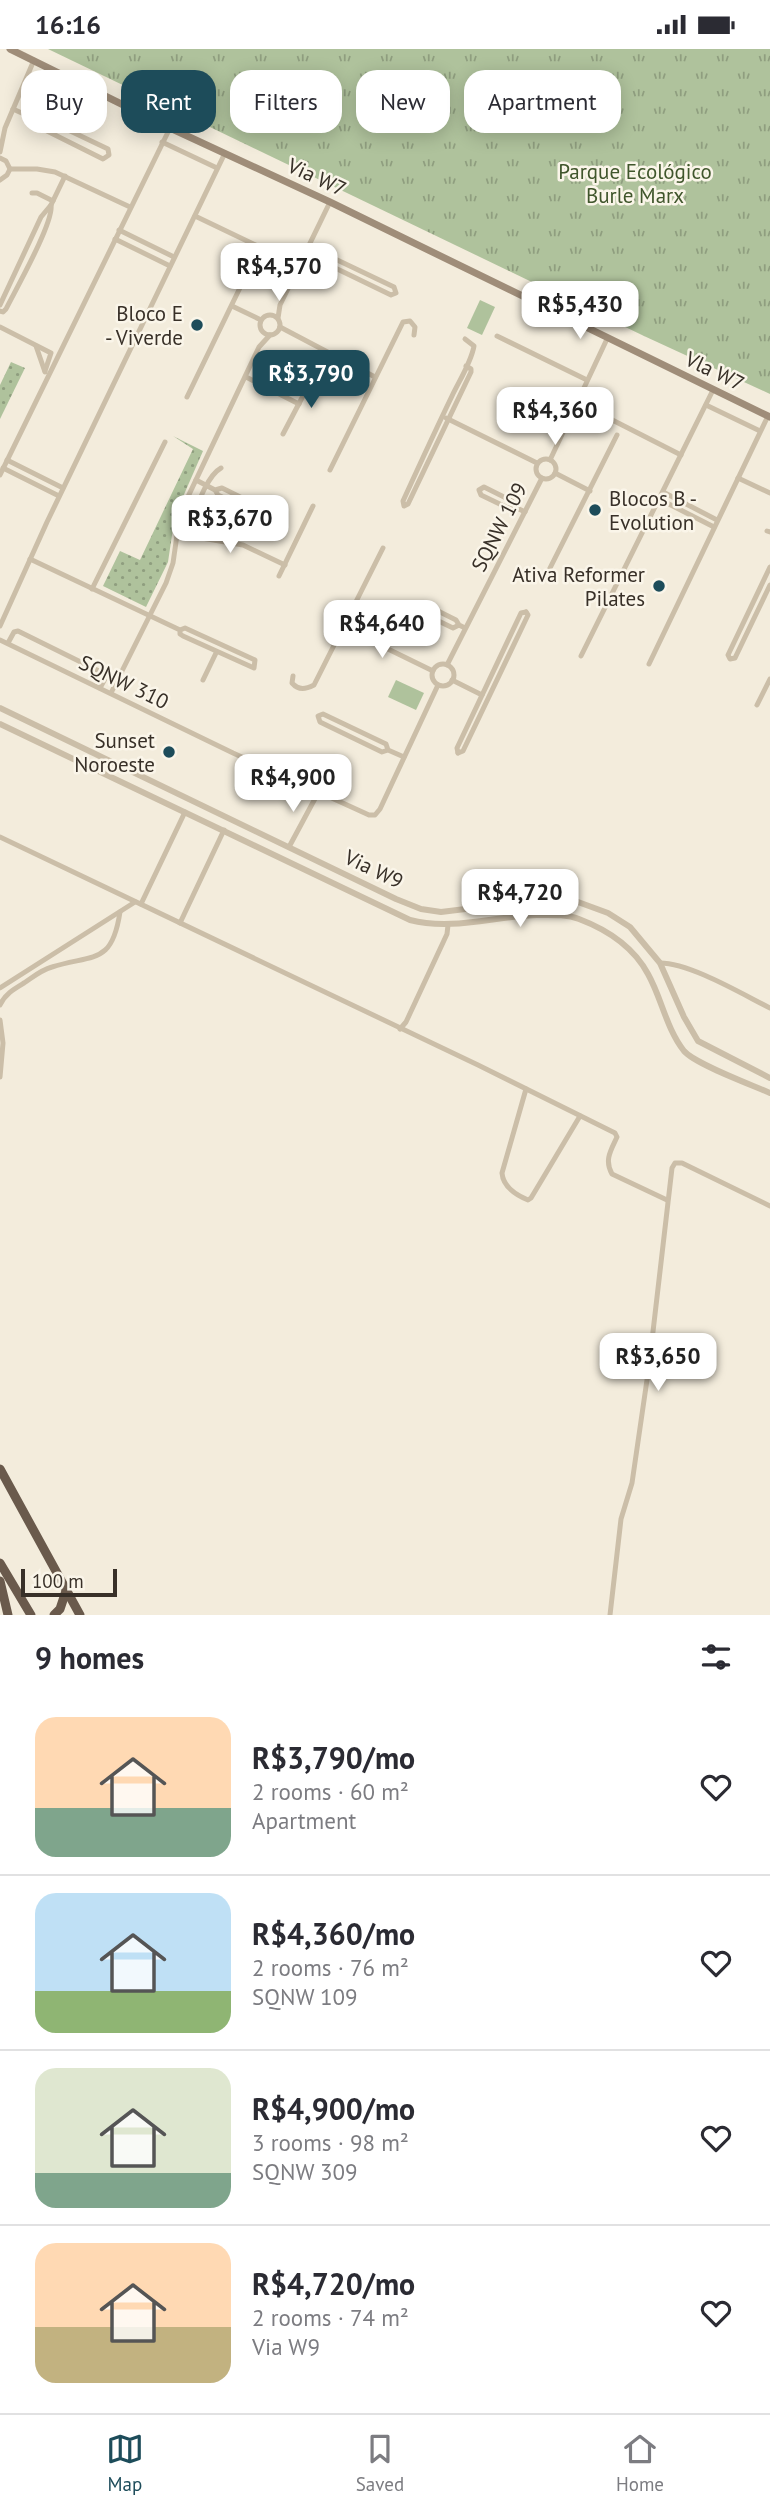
<!DOCTYPE html>
<meta charset="utf-8">
<style>
body{margin:0;font-family:"PT Sans",sans-serif;background:#f7f7f7;color:#2b2b33;height:100vh;display:flex;flex-direction:column;font-size:26px;white-space:nowrap}
*{box-sizing:border-box;margin:0}
p{font-size:23px;color:#7c7c81}
.icon{flex:none;width:38px;height:38px;fill:none;stroke:currentColor;stroke-width:2;stroke-linecap:round;stroke-linejoin:round}
.map{position:relative;height:1566px;overflow:hidden}
.panel{display:flex;flex-direction:column;background:#fff;flex:1}
.panel>*{flex:none}
.banner{position:absolute;left:21px;top:21px;width:728px;height:63px;display:flex;gap:14px}
.scale{position:absolute;left:21px;bottom:18px;width:96px;box-sizing:border-box;padding-left:7px;border:4px solid #383028;border-top:0;font-size:19px;line-height:24px;white-space:nowrap;color:#383028;-webkit-text-stroke:5px #faf5e9;paint-order:stroke}
.price{position:absolute;translate:-50% -60px;padding:0 16px;border-radius:14px;background:#fff;color:#222;font-size:23px;line-height:46px;filter:drop-shadow(0 2px 4px #0008)}
.price::after{content:'';position:absolute;left:50%;top:42px;width:21px;height:16px;margin-left:-10px;background:inherit;clip-path:polygon(0 0,100% 0,50% 100%)}
.price.active{background:#1d4c5a;color:#fff}
ul{padding:0;list-style:none}
li{display:flex;align-items:center;gap:21px;height:175px;padding:0 35px}
li+li{border-top:2px solid #e1e1e2}
li span{display:grid;place-items:center;flex:none;width:196px;height:140px;border-radius:21px;color:#555}
li>.icon{margin-inline-start:auto}
span .icon{width:84px;height:84px;fill:#fffc;stroke-width:1}
li b{font-size:30px}
h2{display:flex;justify-content:space-between;align-items:center;height:84px;padding:0 35px;font-size:30px}
.tag{padding:0 24px;border-radius:21px;background:#fff;box-shadow:0 4px 18px #0003;font-size:24px;line-height:63px}
.tag.active{background:#1d4c5a;color:#fff}
.status{display:flex;justify-content:space-between;align-items:center;height:49px;padding:0 35px;background:#fff;direction:ltr}
.status svg{height:19px;fill:currentColor}
.menu{display:flex;justify-content:space-around;align-items:center;height:98px;border-top:2px solid #e1e1e2;background:#fff;font-size:19px;color:#7c7c81}
.menu a{display:grid;justify-items:center;gap:4px}
.menu .active{color:#1d4c5a}
.map>svg:first-child{display:block}
.grass{fill:url(#grass-dots)}
.park{fill:url(#park-tufts)}
.pitch{fill:#afc29c}
.lines{fill:none;stroke-linecap:round;stroke-linejoin:round}
.minor{stroke:#cbbea8;stroke-width:5}
.tertiary{stroke:#cbbea8;stroke-width:6}
.secondary{stroke:#9f8d79;stroke-width:7}
.trunk{stroke:#6a5a4c;stroke-width:9}
.poi-dot{fill:#1d4c5a;stroke:#faf5e9;stroke-width:2.5}
.labels{text-anchor:middle;dominant-baseline:central;stroke-width:5;stroke-linejoin:round;paint-order:stroke}
.park-label{font-size:21px;fill:#40562c;stroke:#faf5e9}
.street-label{font-size:21px;fill:#383028;stroke:#faf5e9}
.poi-label{font-size:21px;fill:#383028;stroke:#faf5e9;text-anchor:end}
</style>
<div class="status"><b>16:16</b><svg viewBox="0 0 49 12"><path d="M0 12V9h3v3zM5 12V6h3v6zM10 12V3h3v9zM15 12V0h3v12zM26 1h20v11H26zM47 4h2v5h-2z"/></svg></div>
<div class="map">
<svg width="770" height="1566" viewBox="0 0 770 1566">
<defs>
<pattern id="grass-dots" width="8" height="8" patternUnits="userSpaceOnUse" patternTransform="scale(1.75)"><rect width="8" height="8" fill="#afc29c"/><path d="M2 2h.1M6 6h.1" fill="none" stroke="#8f9e7f" stroke-width="1.8" stroke-linecap="round"/></pattern>
<pattern id="park-tufts" width="24" height="20" patternUnits="userSpaceOnUse" patternTransform="scale(1.75)"><rect width="24" height="20" fill="#afc29c"/><path d="M3 7l-1-3M5 7V3M7 7l1-3M15 17l-1-3M17 17v-4M19 17l1-3" fill="none" stroke="#8f9e7f"/></pattern>
</defs>
<rect width="100%" height="100%" fill="#f3ecdc"/>
<g class="grass">
<polygon points="11,313 25,319 0,370 0,336"/>
<polygon points="173,387 203,402 175,466 168,513 146,558 103,537 120,502 140,511 193,400"/>
</g>
<polygon class="park" points="48,0 770,0 770,345 644,287"/>
<g class="pitch">
<polygon points="480,251 495,258 482,286 467,279"/>
<polygon points="396,631 424,644 416,661 388,648"/>
</g>
<g class="lines">
<g class="minor">
<polyline points="13,60 37,71 43,69 108,100 109,106 103,110 39,78 37,71"/>
<polyline points="162,93 217,119"/>
<polyline points="0,103 5,79 34,11"/>
<polyline points="0,109 6,112 10,120 7,126 0,131"/>
<polyline points="10,120 37,120 55,123 130,158"/>
<polyline points="32,144 37,144 53,152"/>
<polyline points="195,167 299,217"/>
<polyline points="119,181 174,208"/>
<polyline points="115,190 170,217"/>
<polyline points="307,201 328,211 333,209 394,238 396,244 391,246 329,216 328,211"/>
<polyline points="0,256 41,168 51,156 65,127"/>
<polyline points="232,257 261,271"/>
<path d="M0,262L3,263L6,260C16,240 54,173 51,156"/>
<circle cx="270" cy="276" r="10"/>
<polyline points="278,269 280,256 330,153"/>
<polyline points="0,278 51,304 45,322"/>
<polyline points="280,278 375,328"/>
<polyline points="497,287 587,331"/>
<path d="M465,290L474,297C471,314 459,332 452,347C435,382 419,417 403,452L404,457L408,455L471,323V320L466,317"/>
<polyline points="36,297 45,323"/>
<polyline points="246,328 299,355"/>
<polyline points="187,348 251,216"/>
<polyline points="577,353 681,406"/>
<polyline points="706,356 760,382"/>
<polyline points="446,369 537,414"/>
<polyline points="283,385 315,324"/>
<circle cx="546" cy="420" r="10"/>
<polyline points="7,411 63,439"/>
<polyline points="550,411 607,290"/>
<polyline points="3,419 59,447"/>
<polyline points="330,421 403,273 410,272 415,278 414,286"/>
<polyline points="555,424 590,442"/>
<polyline points="0,426 170,79"/>
<polyline points="738,429 770,444"/>
<polyline points="196,431 215,441 218,446 276,474 281,472 279,467 222,439 215,441"/>
<polyline points="663,443 717,471"/>
<polyline points="659,450 714,478"/>
<polyline points="513,457 512,452 484,438 479,441 481,446 508,459 513,457 525,463"/>
<path d="M198,466C195,454 210,425 221,419"/>
<polyline points="767,482 770,483"/>
<polyline points="178,485 243,496 285,516"/>
<polyline points="30,510 180,581 180,585 183,587 254,619 255,611 185,579 180,581"/>
<polyline points="770,518 728,606 730,610 735,609 770,536"/>
<polyline points="547,525 617,386"/>
<polyline points="279,527 313,457"/>
<polyline points="92,540 165,393"/>
<polyline points="459,576 453,579 424,565 423,560 428,557 456,571 459,576 465,579"/>
<polyline points="0,577 47,473 225,104"/>
<polyline points="343,578 433,622"/>
<polyline points="0,591 233,704 369,766 375,766 380,760 438,636"/>
<polyline points="8,594 14,583 18,582 107,626 100,639"/>
<polyline points="581,607 713,341"/>
<polyline points="649,615 768,367"/>
<circle cx="443" cy="626" r="11"/>
<polyline points="447,616 542,429"/>
<path d="M293,627L292,634C299,642 306,640 314,636L383,499"/>
<polyline points="203,631 216,604"/>
<polyline points="452,631 482,646"/>
<polyline points="111,644 166,534 173,514 180,465 185,454 259,298 270,286"/>
<polyline points="757,656 770,630"/>
<polyline points="388,701 382,703 320,673 318,667 323,665 386,695 388,701 404,708"/>
<polyline points="458,704 463,702 528,566 526,563"/>
<polyline points="458,704 457,699 521,564 526,563"/>
<path d="M0,788L478,1016L615,1084L617,1088C611,1101 604,1111 612,1125L667,1151"/>
<polyline points="289,798 318,744"/>
<polyline points="141,855 185,763"/>
<polyline points="180,874 224,781"/>
<path d="M660,914C690,914 742,945 770,959"/>
<polyline points="0,939 135,853"/>
<path d="M0,956C5,945 14,940 24,934C33,928 41,921 52,918C94,905 112,916 120,863"/>
<polyline points="0,971 3,994 0,1028"/>
<polyline points="400,980 406,973 447,885 448,876"/>
<path d="M526,1040L502,1124C503,1137 516,1146 528,1151L531,1149L580,1067"/>
<polyline points="610,1566 621,1470 632,1434 649,1317 672,1119 675,1114 682,1114 770,1157"/>
</g>
<g class="tertiary">
<polyline points="0,659 396,850 421,860 441,863 547,850 578,853 608,864 630,878 660,914 684,968 698,992 770,1029"/>
<path d="M0,675L410,871C452,882 495,867 537,866C551,866 566,865 579,870C608,881 633,897 648,925C662,950 666,979 684,1002C695,1015 752,1036 770,1044"/>
</g>
<polyline class="secondary" points="10,0 170,79 330,153 770,368"/>
<g class="trunk">
<polyline points="0,1420 80,1566"/>
<polyline points="0,1514 31,1566"/>
<polyline points="0,1532 8,1566"/>
<polyline points="54,1566 60,1560 66,1542"/>
</g>
</g>
<g class="poi-dot">
<circle cx="197" cy="276" r="7"/>
<circle cx="595" cy="461" r="7"/>
<circle cx="659" cy="537" r="7"/>
<circle cx="169" cy="703" r="7"/>
</g>
<g class="labels">
<g class="park-label">
<text x="635" y="122">Parque Ecológico<tspan x="635" dy="24">Burle Marx</tspan></text>
</g>
<g class="street-label">
<text transform="translate(317 128) rotate(25)">Via W7</text>
<text transform="translate(715 322) rotate(26)">Vla W7</text>
<text transform="translate(499 478) rotate(-63)">SQNW 109</text>
<text transform="translate(124 633) rotate(26)">SQNW 310</text>
<text transform="translate(374 820) rotate(26)">Via W9</text>
</g>
<g class="poi-label">
<text x="183" y="264">Bloco E<tspan x="183" dy="24">- Viverde</tspan></text>
<text x="609" y="449" text-anchor="start">Blocos B -<tspan x="609" dy="24">Evolution</tspan></text>
<text x="645" y="525">Ativa Reformer<tspan x="645" dy="24">Pilates</tspan></text>
<text x="155" y="691">Sunset<tspan x="155" dy="24">Noroeste</tspan></text>
</g>
</g>
</svg>
<div class="scale">100 m</div>
<b class="price" style="left:279px;top:254px">R$4,570</b>
<b class="price" style="left:580px;top:292px">R$5,430</b>
<b class="price active" style="left:311px;top:361px">R$3,790</b>
<b class="price" style="left:555px;top:398px">R$4,360</b>
<b class="price" style="left:230px;top:506px">R$3,670</b>
<b class="price" style="left:382px;top:611px">R$4,640</b>
<b class="price" style="left:293px;top:765px">R$4,900</b>
<b class="price" style="left:520px;top:880px">R$4,720</b>
<b class="price" style="left:658px;top:1344px">R$3,650</b>
<div class="banner">
<a class="tag">Buy</a>
<a class="tag active">Rent</a>
<a class="tag">Filters</a>
<a class="tag">New</a>
<a class="tag">Apartment</a>
</div>
</div>
<section class="panel">
<h2>9 homes<svg class="icon" aria-label="filters" viewBox="0 0 24 24"><path d="M4 7h16M4 17h16"/><circle cx="9" cy="7" r="2"/><circle cx="15" cy="17" r="2"/></svg></h2>
<ul>
<li><span style="background:linear-gradient(#ffd9b3 65%,#7fa58c 0)"><svg class="icon" aria-label="home" viewBox="0 0 24 24"><path d="M3 11l9-7 9 7M6 9v11h12V9"/></svg></span><div><b>R$3,790/mo</b><p>2 rooms · 60 m²</p><p>Apartment</p></div><svg class="icon" aria-label="heart" viewBox="0 0 24 24"><path d="M12 20l-8-8c-3-5 5-10 8-4 3-6 11-1 8 4z"/></svg></li>
<li><span style="background:linear-gradient(#bfe0f5 70%,#8fb573 0)"><svg class="icon" aria-label="home" viewBox="0 0 24 24"><path d="M3 11l9-7 9 7M6 9v11h12V9"/></svg></span><div><b>R$4,360/mo</b><p>2 rooms · 76 m²</p><p>SQNW 109</p></div><svg class="icon" aria-label="heart" viewBox="0 0 24 24"><path d="M12 20l-8-8c-3-5 5-10 8-4 3-6 11-1 8 4z"/></svg></li>
<li><span style="background:linear-gradient(#dfe7d0 75%,#7fa58c 0)"><svg class="icon" aria-label="home" viewBox="0 0 24 24"><path d="M3 11l9-7 9 7M6 9v11h12V9"/></svg></span><div><b>R$4,900/mo</b><p>3 rooms · 98 m²</p><p>SQNW 309</p></div><svg class="icon" aria-label="heart" viewBox="0 0 24 24"><path d="M12 20l-8-8c-3-5 5-10 8-4 3-6 11-1 8 4z"/></svg></li>
<li><span style="background:linear-gradient(#ffd9b3 60%,#c2b280 0)"><svg class="icon" aria-label="home" viewBox="0 0 24 24"><path d="M3 11l9-7 9 7M6 9v11h12V9"/></svg></span><div><b>R$4,720/mo</b><p>2 rooms · 74 m²</p><p>Via W9</p></div><svg class="icon" aria-label="heart" viewBox="0 0 24 24"><path d="M12 20l-8-8c-3-5 5-10 8-4 3-6 11-1 8 4z"/></svg></li>
</ul>
</section>
<nav class="menu">
<a class="active"><svg class="icon" aria-label="map" viewBox="0 0 24 24"><path d="M3 6l6-2 6 2 6-2v14l-6 2-6-2-6 2zM9 4v14M15 6v14"/></svg>Map</a>
<a><svg class="icon" aria-label="saved" viewBox="0 0 24 24"><path d="M7 4h10v16l-5-4-5 4z"/></svg>Saved</a>
<a><svg class="icon" aria-label="home" viewBox="0 0 24 24"><path d="M3 11l9-7 9 7M6 9v11h12V9"/></svg>Home</a>
</nav>
